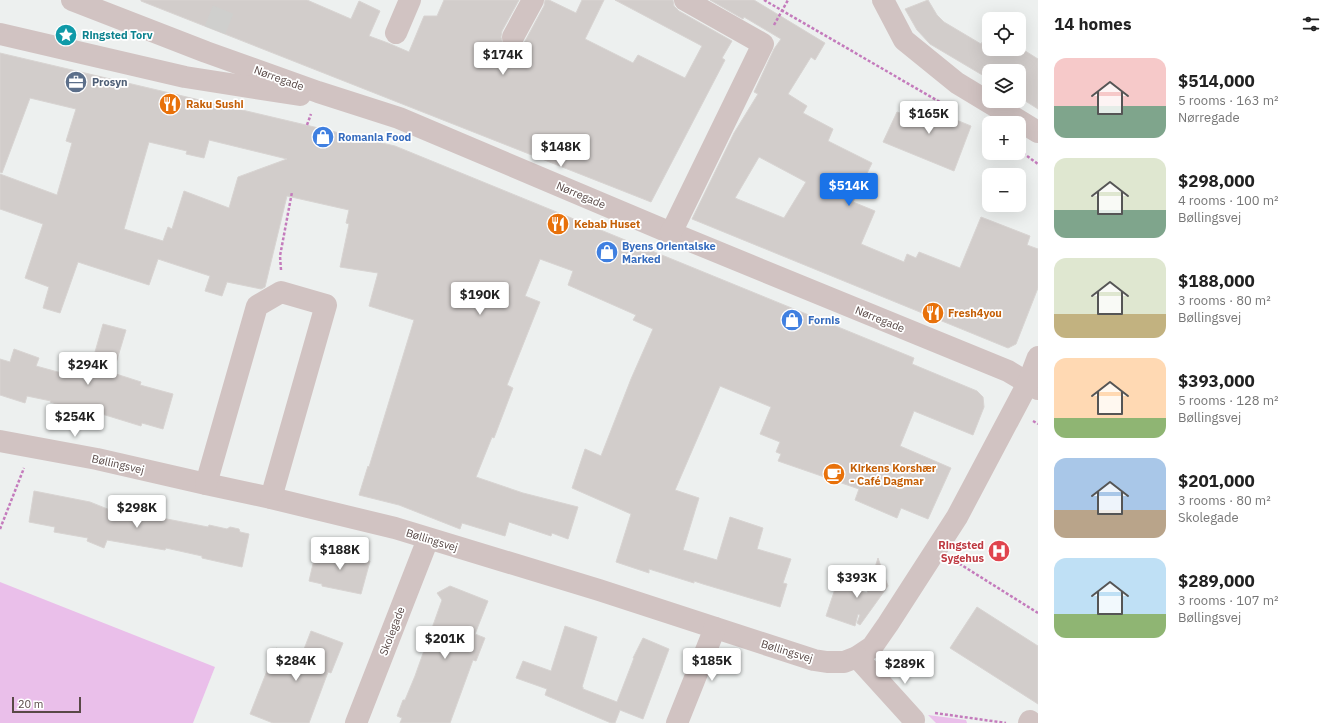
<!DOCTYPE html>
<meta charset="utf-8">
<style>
body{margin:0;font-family:"IBM Plex Sans",sans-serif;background:#f2f2f2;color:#222;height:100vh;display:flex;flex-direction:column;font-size:15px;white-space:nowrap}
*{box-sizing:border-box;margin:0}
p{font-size:13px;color:#767676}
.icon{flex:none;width:22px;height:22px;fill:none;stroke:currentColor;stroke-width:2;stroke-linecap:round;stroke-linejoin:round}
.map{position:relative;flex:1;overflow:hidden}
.details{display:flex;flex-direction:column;background:#fff;width:300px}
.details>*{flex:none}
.controls{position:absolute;left:982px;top:12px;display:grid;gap:8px}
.controls a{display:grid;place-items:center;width:44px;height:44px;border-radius:8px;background:#fff;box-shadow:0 4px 16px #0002;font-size:20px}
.scale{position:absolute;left:12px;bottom:10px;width:69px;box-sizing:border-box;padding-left:4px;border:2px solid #594947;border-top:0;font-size:11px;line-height:14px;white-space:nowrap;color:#594947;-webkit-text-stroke:3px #fff;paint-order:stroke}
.price{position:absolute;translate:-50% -34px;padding:0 9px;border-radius:4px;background:#fff;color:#222;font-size:13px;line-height:26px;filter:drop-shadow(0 1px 2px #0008)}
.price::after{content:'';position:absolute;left:50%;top:24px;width:12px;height:9px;margin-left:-6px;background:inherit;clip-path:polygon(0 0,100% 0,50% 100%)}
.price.on{background:#1a73e8;color:#fff}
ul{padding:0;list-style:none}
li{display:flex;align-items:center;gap:12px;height:100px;padding:0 16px}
li span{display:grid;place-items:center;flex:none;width:112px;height:80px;border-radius:12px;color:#555}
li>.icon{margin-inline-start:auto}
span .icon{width:48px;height:48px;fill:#fffc;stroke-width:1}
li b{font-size:17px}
h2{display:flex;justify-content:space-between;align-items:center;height:48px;padding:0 16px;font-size:17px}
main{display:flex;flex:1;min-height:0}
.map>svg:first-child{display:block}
.green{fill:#eabfea}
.building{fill:#d2cdcb;stroke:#d8d4d2;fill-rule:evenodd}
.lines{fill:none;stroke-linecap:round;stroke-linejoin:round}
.minor-tunnel{stroke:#cfcfcd;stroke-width:22;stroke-dasharray:22 11;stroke-linecap:butt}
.path{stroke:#c47bbc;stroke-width:2.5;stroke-dasharray:3 2;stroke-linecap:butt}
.minor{stroke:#d1c3c2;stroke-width:22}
.labels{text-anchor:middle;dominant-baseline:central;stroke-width:3.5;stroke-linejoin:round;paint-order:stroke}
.culture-label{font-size:11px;font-weight:bold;fill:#0d838f;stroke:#fff;text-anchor:start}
.street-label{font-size:11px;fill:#594947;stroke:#fff}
.service-label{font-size:11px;font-weight:bold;fill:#4e5e75;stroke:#fff;text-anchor:start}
.food-label{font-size:11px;font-weight:bold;fill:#c56008;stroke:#fff;text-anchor:start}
.shop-label{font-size:11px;font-weight:bold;fill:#366cbe;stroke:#fff;text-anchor:start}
.health-label{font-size:11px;font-weight:bold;fill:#be3a42;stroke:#fff;text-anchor:end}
</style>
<main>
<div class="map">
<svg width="1038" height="723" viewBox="0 0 1038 723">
<rect width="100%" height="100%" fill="#edf0ef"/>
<g class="green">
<polygon points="0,582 215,667 193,723 0,723"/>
<polygon points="928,715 966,720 967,723 936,723"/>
</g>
<g class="building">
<polygon points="141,0 307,0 351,19 359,1 380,11 369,36 388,43 409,52 424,16 437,16 444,0 519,0 502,31 501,37 503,44 507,48 513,49 519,48 524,43 544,6 545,0 549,0 576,13 582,0 604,0 585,39 633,63 638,55 685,78 702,46 615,0 673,0 674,6 679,11 732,41 722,58 725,60 651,202 141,1"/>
<path d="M710,0H754L825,43L815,60L811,57L788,94L807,106L803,113L833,129L828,141L872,163L853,202L875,211L861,244L904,262L907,254L916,258L919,252L960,268L981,217L1030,236L1027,245L1038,249V288L1016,344L1008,348L692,219L734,133L758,94L754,92L774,49L781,39L744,17L743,19ZM759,157L806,182L784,218L735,198Z"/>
<polygon points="928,0 937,15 944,22 981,44 989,31 989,49 1019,49 1019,47 1038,59 1038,109 1019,97 1019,71 989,71 989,79 930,44 917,30 905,9"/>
<path d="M0,53L395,146L914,358L912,364L977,391L983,397L984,407L973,435L914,411L900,446L951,468L928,519L901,508L897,518L855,500L859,489L778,461L781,454L776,452L780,442L760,434L771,407L720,386L675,490L699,498L683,550L717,560L730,517L763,528L757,549L791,559L783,583L787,584L780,607L703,584L694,581V583L649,569V573L616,562L631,514L572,488L585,449L601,456L631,379L653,329L633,320L636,315L568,285L573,271L540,259L525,296L540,302L507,385L513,388L494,438L492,437L476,477L523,493L578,507L568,539L552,533L551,536L509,522L505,536L462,523L460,529L399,505L359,495L368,466L369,467L414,320L369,306L378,273L340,267L349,224L346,223L349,210L287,196L265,287L261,289L227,282L222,296L205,291L210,276L158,259L149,285L78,262L60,313L43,308L49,287L25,278L43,224L0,209V174L57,195L72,143L66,141L76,109L30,98L2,173L0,172ZM209,140L287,159L238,177L229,208L184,191L172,229L168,227L163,241L124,229L149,142L187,151L186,154L204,158Z"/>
<polygon points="915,101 950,115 949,117 971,126 954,171 883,142 897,112 909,116"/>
<polygon points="103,324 126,330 113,373 141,382 140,385 173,394 163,429 142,423 141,426 102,414 101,417 50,402 51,401 27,396 25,403 0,395 0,359 10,362 14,349 39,358 36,366 87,380"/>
<polygon points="34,491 90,502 130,518 131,512 208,527 209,525 227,529 230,527 239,529 240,532 249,534 242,567 202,558 202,556 166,548 165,550 107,540 104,548 87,541 88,538 54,532 55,527 29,522"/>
<polygon points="357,548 361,559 370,561 361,594 322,586 322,584 309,581 316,551 347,557"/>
<polygon points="878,558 888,586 860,625 857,623 860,615 858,614 855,626 826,616 837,583 867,593"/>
<polygon points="450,586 488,601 475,634 485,638 476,661 473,660 450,723 400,723 402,718 397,716 403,700 405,700 415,676 442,600 437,593"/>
<polygon points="977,607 1038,646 1038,704 950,648"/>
<polygon points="565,626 597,637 582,687 583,687 583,689 617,702 634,658 633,658 643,638 669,649 643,719 620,710 615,723 611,723 545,695 547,689 516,678 523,661 551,671"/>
<polygon points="311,631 343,643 331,673 328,672 309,723 273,723 250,714 276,648 301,657"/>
</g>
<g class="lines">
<polyline class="minor-tunnel" points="215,30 227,0"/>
<g class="path">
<polyline points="764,0 957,112"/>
<polyline points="774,25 788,0"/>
<polyline points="307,125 311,114"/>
<polyline points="1019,150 1038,164"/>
<polyline points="281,270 280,256 292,192"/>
<polyline points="1033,421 1038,424"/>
<polyline points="0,529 24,468"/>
<polyline points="955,561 1038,613"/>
<polyline points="935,713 1006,723"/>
</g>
<g class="minor">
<polyline points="72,0 206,52 318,92 399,118 671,233 1008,371 1038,389"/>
<polyline points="883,0 904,40 957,83 1038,132"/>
<polyline points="396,33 410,0"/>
<polyline points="0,34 185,77 300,95"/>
<polyline points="513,37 533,0"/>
<polyline points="671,233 763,44 685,0"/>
<polyline points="0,441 97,459 206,484 271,498 395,528 599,590 814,660 827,662 844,662 857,657 872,647 888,624 957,517 1028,383 1038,357"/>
<polyline points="206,484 257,306 281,292 326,305 271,498"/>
<polyline points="857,657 914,720 913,723"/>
<polyline points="356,723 428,539"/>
<polyline points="677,723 715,628"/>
<polyline points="1029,723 1030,721"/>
</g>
</g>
<defs>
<g id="sight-disc" transform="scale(1.15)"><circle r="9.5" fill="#0f9aa8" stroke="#fff"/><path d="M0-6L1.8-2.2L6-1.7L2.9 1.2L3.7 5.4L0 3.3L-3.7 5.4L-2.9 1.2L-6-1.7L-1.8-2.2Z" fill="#fff"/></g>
<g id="office-disc" transform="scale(1.15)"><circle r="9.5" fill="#5c6f8a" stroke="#fff"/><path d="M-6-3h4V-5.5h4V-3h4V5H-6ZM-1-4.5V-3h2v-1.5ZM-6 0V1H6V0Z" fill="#fff"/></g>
<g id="restaurant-disc" transform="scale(1.15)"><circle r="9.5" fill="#e8710a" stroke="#fff"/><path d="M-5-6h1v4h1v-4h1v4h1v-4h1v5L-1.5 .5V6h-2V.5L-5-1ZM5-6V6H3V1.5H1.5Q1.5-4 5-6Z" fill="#fff"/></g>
<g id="shop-disc" transform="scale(1.15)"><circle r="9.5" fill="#3f7fe0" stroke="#fff"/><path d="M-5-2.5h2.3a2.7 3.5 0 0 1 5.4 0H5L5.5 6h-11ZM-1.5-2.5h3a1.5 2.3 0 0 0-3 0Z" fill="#fff"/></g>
<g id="cafe-disc" transform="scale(1.15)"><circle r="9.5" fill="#e8710a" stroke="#fff"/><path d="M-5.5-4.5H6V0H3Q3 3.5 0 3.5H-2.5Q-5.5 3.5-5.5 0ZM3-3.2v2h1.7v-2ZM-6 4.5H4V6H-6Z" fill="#fff"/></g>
<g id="hospital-disc" transform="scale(1.15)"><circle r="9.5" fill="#e0444e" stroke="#fff"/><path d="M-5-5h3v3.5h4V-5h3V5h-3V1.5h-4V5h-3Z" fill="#fff"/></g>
</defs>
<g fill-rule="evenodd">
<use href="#sight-disc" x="66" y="35"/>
<use href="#office-disc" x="76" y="82"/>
<use href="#restaurant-disc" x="170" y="104"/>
<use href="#shop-disc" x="323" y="137"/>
<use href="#restaurant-disc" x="558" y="224"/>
<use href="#shop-disc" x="607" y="252"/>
<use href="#restaurant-disc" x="933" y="313"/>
<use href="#shop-disc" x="792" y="320"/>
<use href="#cafe-disc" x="834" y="474"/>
<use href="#hospital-disc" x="999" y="551"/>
</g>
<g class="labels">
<g class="culture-label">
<text x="82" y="35">Ringsted Torv</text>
</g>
<g class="street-label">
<text transform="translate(279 78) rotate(20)">Nørregade</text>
<text transform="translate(581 195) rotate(23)">Nørregade</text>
<text transform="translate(880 319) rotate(22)">Nørregade</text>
<text transform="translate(118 464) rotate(13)">Bøllingsvej</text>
<text transform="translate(432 540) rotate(17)">Bøllingsvej</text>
<text transform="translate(392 631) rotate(-69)">Skolegade</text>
<text transform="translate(787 651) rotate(17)">Bøllingsvej</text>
</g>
<g class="service-label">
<text x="92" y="82">Prosyn</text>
</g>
<g class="food-label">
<text x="186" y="104">Raku Sushi</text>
<text x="574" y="224">Kebab Huset</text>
<text x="948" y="313">Fresh4you</text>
<text x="850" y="468">Kirkens Korshær<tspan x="850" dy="13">- Café Dagmar</tspan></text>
</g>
<g class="shop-label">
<text x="338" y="137">Romania Food</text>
<text x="622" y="246">Byens Orientalske<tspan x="622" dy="13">Marked</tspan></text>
<text x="808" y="320">Fornis</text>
</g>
<g class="health-label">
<text x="984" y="545">Ringsted<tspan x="984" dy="13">Sygehus</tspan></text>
</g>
</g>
</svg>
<div class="controls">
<a><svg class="icon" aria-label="locate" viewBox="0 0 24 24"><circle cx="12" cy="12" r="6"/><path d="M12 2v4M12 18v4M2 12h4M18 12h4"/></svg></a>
<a><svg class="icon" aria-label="layers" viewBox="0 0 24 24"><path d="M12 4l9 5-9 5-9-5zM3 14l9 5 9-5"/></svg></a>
<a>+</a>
<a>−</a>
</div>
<div class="scale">20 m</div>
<b class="price" style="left:503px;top:76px">$174K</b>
<b class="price" style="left:929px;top:135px">$165K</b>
<b class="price" style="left:561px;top:168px">$148K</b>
<b class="price on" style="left:849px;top:207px">$514K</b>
<b class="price" style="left:480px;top:316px">$190K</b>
<b class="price" style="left:88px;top:386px">$294K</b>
<b class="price" style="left:75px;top:438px">$254K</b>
<b class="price" style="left:137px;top:529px">$298K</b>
<b class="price" style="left:340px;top:571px">$188K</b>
<b class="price" style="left:857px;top:599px">$393K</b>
<b class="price" style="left:445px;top:660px">$201K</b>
<b class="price" style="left:296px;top:682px">$284K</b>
<b class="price" style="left:712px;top:682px">$185K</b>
<b class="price" style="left:905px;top:685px">$289K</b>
</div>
<section class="details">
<h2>14 homes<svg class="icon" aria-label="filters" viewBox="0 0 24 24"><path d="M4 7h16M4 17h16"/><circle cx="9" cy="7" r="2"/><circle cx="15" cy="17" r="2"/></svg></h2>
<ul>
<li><span style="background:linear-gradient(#f6c9c9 60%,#7fa58c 0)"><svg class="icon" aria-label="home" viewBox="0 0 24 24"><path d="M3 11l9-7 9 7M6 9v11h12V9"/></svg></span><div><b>$514,000</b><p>5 rooms · 163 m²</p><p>Nørregade</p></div></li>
<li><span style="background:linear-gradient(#dfe7d0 65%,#7fa58c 0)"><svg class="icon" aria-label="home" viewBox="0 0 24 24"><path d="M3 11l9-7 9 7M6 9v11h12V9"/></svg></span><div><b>$298,000</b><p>4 rooms · 100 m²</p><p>Bøllingsvej</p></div></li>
<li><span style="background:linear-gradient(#dfe7d0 70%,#c2b280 0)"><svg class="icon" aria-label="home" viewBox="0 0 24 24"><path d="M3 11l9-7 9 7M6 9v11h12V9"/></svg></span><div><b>$188,000</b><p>3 rooms · 80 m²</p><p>Bøllingsvej</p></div></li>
<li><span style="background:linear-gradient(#ffd9b3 75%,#8fb573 0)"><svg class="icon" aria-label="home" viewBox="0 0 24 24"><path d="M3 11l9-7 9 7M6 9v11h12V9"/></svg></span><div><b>$393,000</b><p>5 rooms · 128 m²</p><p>Bøllingsvej</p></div></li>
<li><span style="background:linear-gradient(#a9c7e8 65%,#b9a48a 0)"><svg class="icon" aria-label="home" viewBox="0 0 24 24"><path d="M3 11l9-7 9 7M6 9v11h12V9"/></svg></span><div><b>$201,000</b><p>3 rooms · 80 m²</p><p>Skolegade</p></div></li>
<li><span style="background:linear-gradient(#bfe0f5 70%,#8fb573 0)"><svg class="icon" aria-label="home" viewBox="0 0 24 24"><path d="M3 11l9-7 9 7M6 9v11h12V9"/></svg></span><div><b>$289,000</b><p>3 rooms · 107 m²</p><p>Bøllingsvej</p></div></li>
</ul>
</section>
</main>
